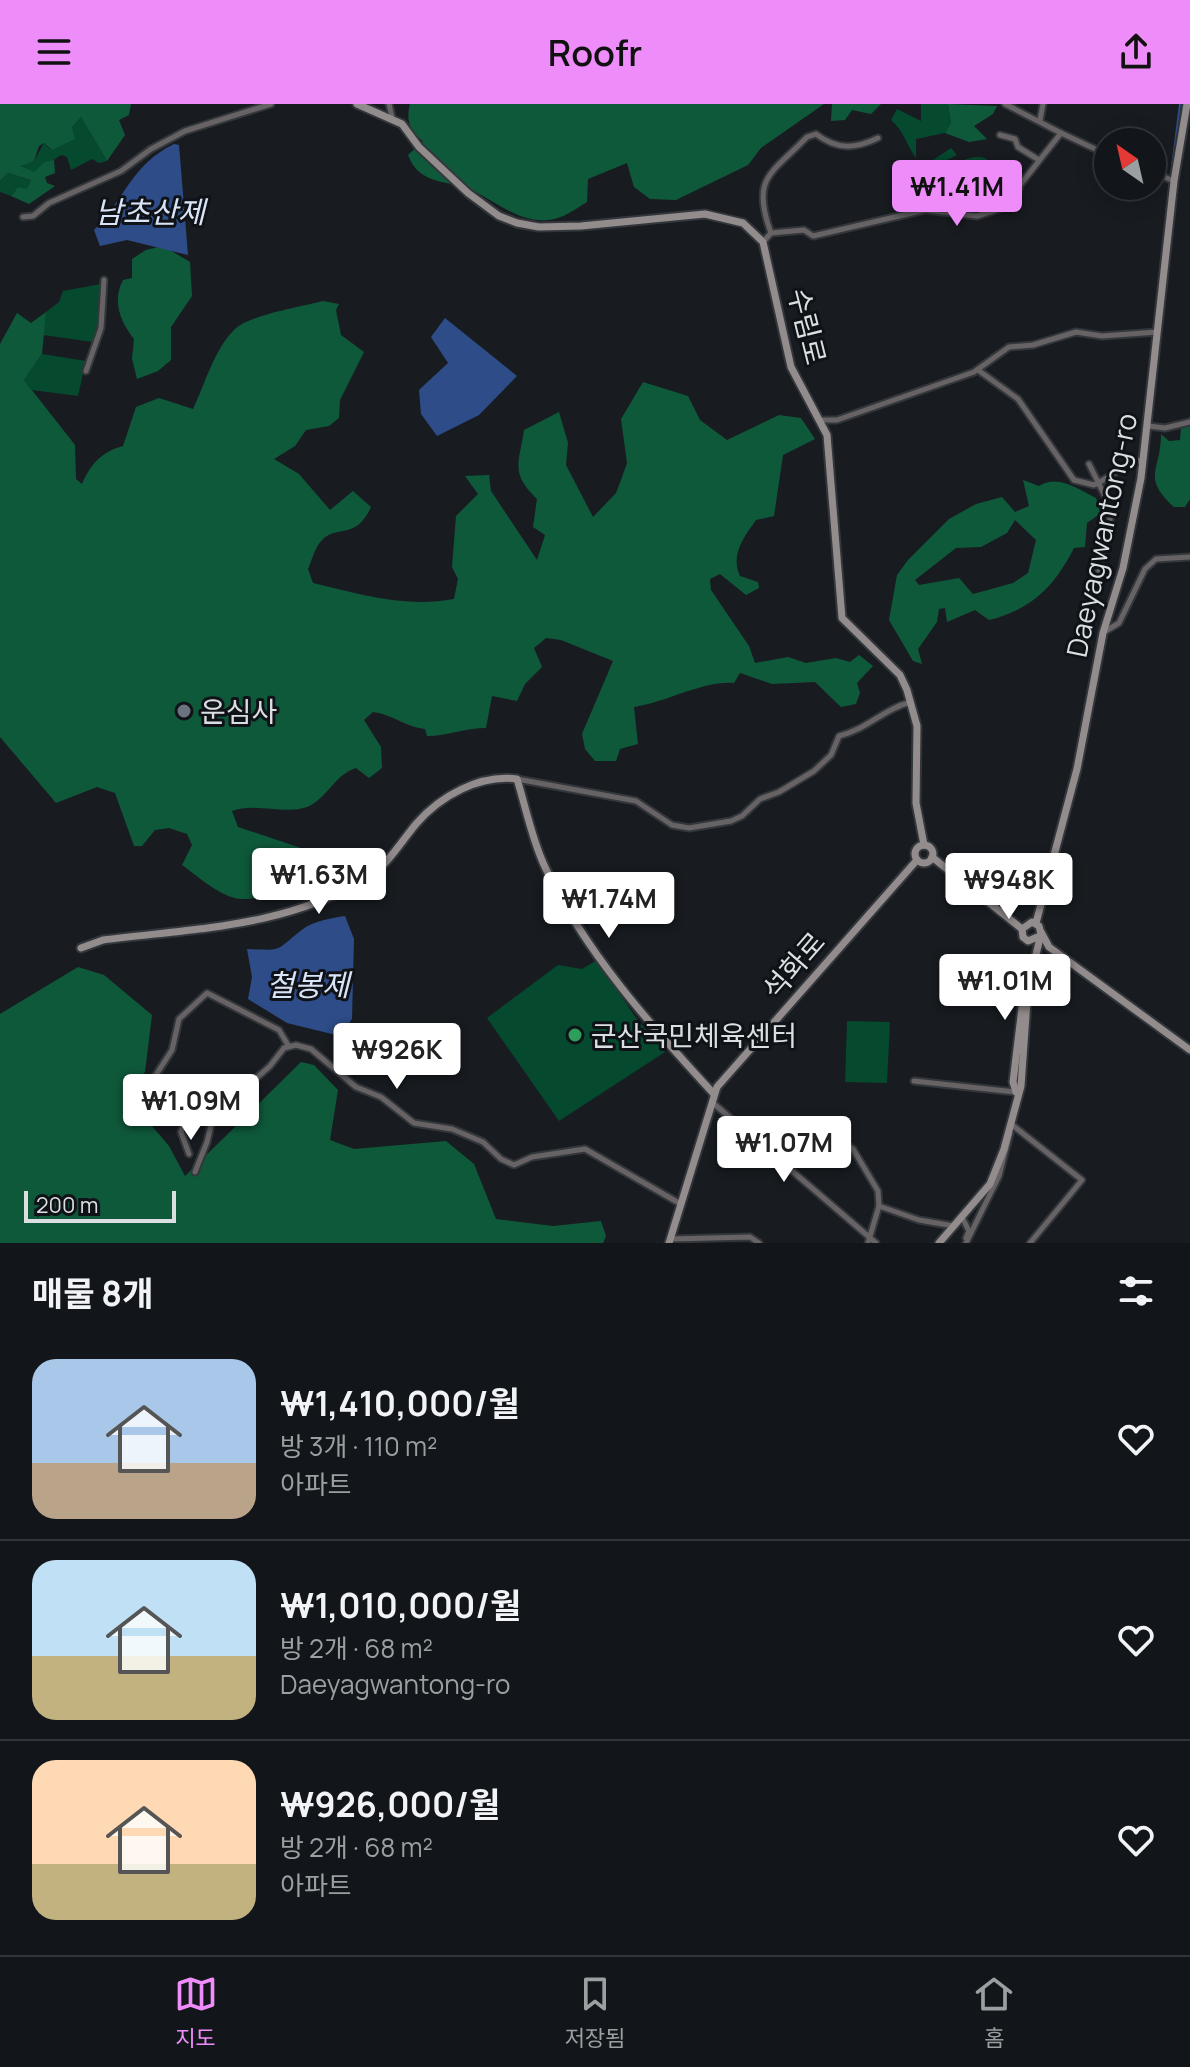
<!DOCTYPE html>
<html lang="ko">
<meta charset="utf-8">
<style>
body{margin:0;font-family:Manrope,"Noto Sans KR",sans-serif;background:#1b1e22;color:#f1f3f6;height:100vh;display:flex;flex-direction:column;font-size:30px;white-space:nowrap}
*{box-sizing:border-box;margin:0}
p{font-size:26px;color:#9c9fa2}
.icon{flex:none;width:44px;height:44px;fill:none;stroke:currentColor;stroke-width:2;stroke-linecap:round;stroke-linejoin:round}
.map{position:relative;height:1139px;overflow:hidden}
.sheet{display:flex;flex-direction:column;background:#121519;flex:1}
.sheet>*{flex:none}
.needle{width:52px;rotate:326deg}
.buttons{position:absolute;left:1094px;top:24px;display:grid;gap:16px}
.buttons a{display:grid;place-items:center;width:72px;height:72px;border-radius:50%;background:#121519;box-shadow:0 4px 20px #0003,0 0 0 2px #313438;font-size:40px}
.scale{position:absolute;left:24px;bottom:20px;width:152px;box-sizing:border-box;padding-left:8px;border:4px solid #dcdfe2;border-top:0;font-size:22px;line-height:28px;white-space:nowrap;color:#dcdfe2;-webkit-text-stroke:6px #0f1317;paint-order:stroke}
.price{position:absolute;translate:-50% -68px;padding:0 18px;border-radius:8px;background:#fff;color:#222;font-size:26px;line-height:52px;filter:drop-shadow(0 2px 4px #0008)}
.price::after{content:'';position:absolute;left:50%;top:48px;width:24px;height:18px;margin-left:-12px;background:inherit;clip-path:polygon(0 0,100% 0,50% 100%)}
.price.current{background:#ee8cf9;color:#111}
ul{padding:0;list-style:none}
li{display:flex;align-items:center;gap:24px;height:200px;padding:0 32px}
li+li{border-top:2px solid #313438}
li span{display:grid;place-items:center;flex:none;width:224px;height:160px;border-radius:24px;color:#555}
li>.icon{margin-inline-start:auto}
span .icon{width:96px;height:96px;fill:#fffc;stroke-width:1}
li b{font-size:34px}
h2{display:flex;justify-content:space-between;align-items:center;height:96px;padding:0 32px;font-size:34px}
header{display:flex;justify-content:space-between;align-items:center;height:104px;padding:0 32px;background:#ee8cf9;color:#111;font-size:36px;font-weight:600}
.tab-bar{display:flex;justify-content:space-around;align-items:center;height:112px;border-top:2px solid #313438;background:#121519;font-size:22px;color:#9c9fa2}
.tab-bar a{display:grid;justify-items:center;gap:4px}
.tab-bar .current{color:#ee8cf9}
.map>svg:first-child{display:block}
.green{fill:#05492f}
.forest{fill:#0f593b;fill-rule:evenodd}
.water{fill:#2e4c88}
.lines{fill:none;stroke-linecap:round;stroke-linejoin:round}
.stream{stroke:#2e4c88;stroke-width:2}
.street-casing{stroke:#33373c;stroke-width:9}
.secondary-casing{stroke:#33373c;stroke-width:11}
.street{stroke:#676364;stroke-width:5}
.secondary{stroke:#938c8d;stroke-width:7}
.worship-dot{fill:#6b7280;stroke:#0f1317;stroke-width:3}
.leisure-dot{fill:#2e9e5b;stroke:#0f1317;stroke-width:3}
.labels{text-anchor:middle;dominant-baseline:central;stroke-width:6;stroke-linejoin:round;paint-order:stroke}
.street-label{font-size:28px;fill:#dcdfe2;stroke:#0f1317}
.poi-label{font-size:28px;fill:#dcdfe2;stroke:#0f1317;text-anchor:start}
.water-label{font-size:30px;font-style:italic;fill:#dae4f7;stroke:#0f1317}
</style>
<header><svg class="icon" aria-label="menu" viewBox="0 0 24 24"><path d="M4 6h16M4 12h16M4 18h16"/></svg>Roofr<svg class="icon" aria-label="share" viewBox="0 0 24 24"><path d="M12 15V3M7 8l5-5 5 5M5 13v7h14v-7"/></svg></header>
<div class="map">
<svg width="1190" height="1139" viewBox="0 0 1190 1139">
<rect width="100%" height="100%" fill="#181c21"/>
<g class="green">
<path d="M921,0H948L951,19L945,29L916,35V54C906,40 904,27 891,16L897,5L921,17Z"/>
<polygon points="81,13 107,57 99,59 92,55 71,66 67,53 61,51 34,69 20,61 34,57 44,39 51,46"/>
<path d="M951,44L957,51L945,57L946,64C1003,36 979,67 1017,83L1011,100L979,109L957,107L958,91H946L939,82H928L921,64Z"/>
<polygon points="8,69 31,76 27,86 18,83 11,92 0,88 0,77"/>
<polygon points="101,180 100,221 93,238 43,231 46,208 59,198 63,187"/>
<polygon points="42,250 86,257 78,292 32,286 24,276"/>
<polygon points="597,856 636,914 665,948 559,1017 487,914 558,861 582,865"/>
<polygon points="847,917 890,918 887,979 845,978"/>
</g>
<g class="forest">
<polygon points="0,0 131,0 129,11 119,16 125,31 107,57 81,13 72,23 75,35 52,46 44,39 39,42 34,57 21,62 34,68 45,58 54,56 55,69 45,73 47,79 55,82 29,100 11,92 18,83 27,85 31,76 8,69 0,77"/>
<path d="M410,0H824L761,44L748,61L676,96L650,95L634,83L627,59L588,75L587,98C575,105 563,115 548,116C520,119 498,99 474,87C449,75 420,83 408,51L423,37C409,27 406,16 410,0Z"/>
<polygon points="832,0 881,0 871,10 852,6 845,16 831,17"/>
<polygon points="948,0 997,2 993,10 974,22 987,35 969,38 945,29 951,19"/>
<path d="M163,142L190,158L192,192L171,223V256L158,267L137,275L132,255L134,235C120,217 112,197 123,176L132,174V155L146,146Z"/>
<path d="M323,197L339,200L336,206L341,231L364,248L340,296L339,314L329,322L306,326L295,342L274,355L299,370L330,406L353,387L371,403C356,436 338,421 323,435C315,442 312,456 308,465L313,479C359,490 406,504 454,495L458,475L452,463L456,412L478,390L465,372L489,371L491,387L537,456L545,431L533,423L537,395C510,368 519,360 524,326L559,308L568,339L566,361L593,413L616,389L621,376L627,359L621,315L643,278L688,292L700,316L727,336L779,311L801,314L815,335L783,351L774,412L756,416C744,433 730,451 740,472L758,478L759,484L746,491L720,470L710,475L711,486L749,542L755,559L788,553L806,559L836,554L850,558L859,551L873,562L857,579L860,589L856,600L841,603L815,578L772,580L740,569L734,579C701,577 668,598 634,603L638,640L620,645L616,657H595L585,645L582,630L613,557L561,536L546,534L534,544L542,563L525,580L517,597L492,592L486,624C465,624 447,632 427,632L425,625C405,623 392,610 373,608L364,616L381,643L382,664L369,674L356,664C334,671 328,694 307,703C284,711 254,698 232,707L238,723L304,745L319,770C300,782 264,796 241,795C220,793 199,773 182,761L192,741L187,730L169,724L155,726L142,742H134L115,689L97,683L56,699L0,633V240L17,209L31,219L46,208L42,250L24,276L75,341L76,375L82,380C91,360 101,348 123,342L136,303L159,294L193,305C205,280 214,246 234,226C248,211 301,203 323,197Z"/>
<path d="M1190,312V395L1185,403H1174C1141,372 1161,368 1161,330L1169,337L1180,336L1181,324Z"/>
<path d="M1023,376L1039,382C1059,370 1077,385 1096,394L1101,409L1087,419L1085,443L1074,444C1054,483 1032,505 989,516L975,506L947,518L945,504L939,505L937,518L918,545L922,560L913,557L889,516L897,471L908,456L949,415L976,400L1002,393L1015,408L1029,402ZM1015,416L1036,436L1028,469L1013,479L973,490L959,474L919,481L915,476L956,444L981,443L1007,429Z"/>
<polygon points="78,863 104,871 152,911 145,968 124,989 169,1042 185,1072 301,958 314,961 338,986 330,1036 354,1045 446,1037 474,1060 496,1115 553,1122 601,1117 606,1132 603,1139 0,1139 0,910"/>
</g>
<g class="water">
<path d="M174,40L179,41L188,151L127,136L100,142L94,126C125,95 131,61 174,40Z"/>
<polygon points="445,214 517,272 479,311 437,332 421,310 419,286 448,259 431,233"/>
<path d="M345,812L354,835L352,915L340,932L287,919L248,895L252,873L247,845C286,847 275,846 303,825C313,817 332,814 345,812Z"/>
</g>
<g class="lines">
<polyline class="stream" points="1166,110 1180,0"/>
<g class="street-casing">
<g id="street">
<polyline points="389,0 392,13"/>
<polyline points="1005,0 1061,29"/>
<polyline points="1040,16 1043,0"/>
<polyline points="1000,31 1015,35 1018,43 1039,56"/>
<polyline points="1152,68 1174,77"/>
<polyline points="23,113 33,112 49,99 121,67 151,45 185,27 271,0"/>
<path d="M771,129C751,74 770,71 807,33L816,30C837,46 855,45 878,34"/>
<polyline points="763,138 771,129 804,126 813,132 925,106 977,112 1015,100 1020,81 1061,29 1108,51"/>
<path d="M978,266L1018,295L1074,376L1094,381C1110,374 1127,357 1143,356"/>
<polyline points="86,267 101,224 104,176"/>
<polyline points="820,316 837,316 974,268 1009,243 1033,241 1076,228 1102,232 1157,228"/>
<polyline points="1148,322 1165,324 1190,318"/>
<polyline points="1089,360 1112,406 1098,472"/>
<polyline points="1104,528 1119,519 1145,465 1156,455 1190,453"/>
<path d="M517,675L636,697L672,721L689,724L731,717L742,712L760,695L779,688L814,667L831,651L839,632C868,625 883,605 911,598"/>
<polyline points="914,977 1015,988"/>
<polyline points="713,999 876,1139"/>
<polyline points="185,1016 168,998 154,974 172,946 179,915 207,889 279,926 288,941"/>
<polyline points="1011,1020 1082,1076 1030,1139"/>
<polyline points="744,1028 772,1029 791,1018 812,1018 853,1045 878,1087 879,1102 868,1139"/>
<polyline points="189,1050 181,1028 185,1016 213,1013 270,962 284,944 296,941 311,945 356,983 381,993 414,1019 452,1025 483,1038 501,1055 514,1061 532,1053 585,1045 679,1099"/>
<polyline points="195,1068 207,1038 213,1013"/>
<polyline points="879,1102 919,1116 954,1122"/>
<polyline points="962,1113 969,1127 966,1134"/>
<polyline points="671,1135 750,1133 759,1139"/>
<polyline points="966,1139 999,1072 1010,1029"/>
</g>
</g>
<g class="secondary-casing">
<g id="secondary">
<polyline points="357,0 402,20 419,43 468,89 499,112 517,119 539,123 581,122 705,110 743,119 763,138 791,263 827,331 842,514 900,571 907,586 917,622 916,699 924,741"/>
<circle cx="924" cy="750" r="9"/>
<polyline points="932,753 1022,825"/>
<polyline points="1036,819 1077,665 1103,529 1123,464 1141,374 1174,77 1187,0"/>
<polyline points="1041,828 1049,843 1190,946"/>
<path d="M81,844L103,836C195,824 284,824 367,774C387,762 401,738 416,720C440,692 480,670 517,675C526,704 532,736 545,763C584,847 652,923 714,990"/>
<polyline points="1016,988 1013,978 1024,887"/>
<polyline points="669,1139 717,983 917,756"/>
<polyline points="939,1139 990,1080 1004,1045 1021,982 1028,883 1041,830 1039,822 1032,818 1022,825 1023,833 1028,837 1040,832"/>
</g>
</g>
<use href="#street" class="street"/>
<use href="#secondary" class="secondary"/>
</g>
<circle class="worship-dot" cx="184" cy="607" r="8"/>
<circle class="leisure-dot" cx="575" cy="931" r="8"/>
<g class="labels">
<g class="street-label">
<text transform="translate(808 222) rotate(76)">수림로</text>
<text transform="translate(1101 431) rotate(-78)">Daeyagwantong-ro</text>
<text transform="translate(793 861) rotate(-49)">석화로</text>
</g>
<g class="poi-label">
<text x="200" y="607">운심사</text>
<text x="591" y="931">군산국민체육센터</text>
</g>
<g class="water-label">
<text x="150" y="107">남초산제</text>
<text x="308" y="880">철봉제</text>
</g>
</g>
</svg>
<div class="buttons">
<a><svg class="needle" viewBox="-14 -14 28 28"><path d="M0-13l5 13h-10z" fill="#e53935"/><path d="M0 13l5-13h-10z" fill="#9c9fa2"/></svg></a>
</div>
<div class="scale">200 m</div>
<b class="price current" style="left:957px;top:124px">₩1.41M</b>
<b class="price" style="left:319px;top:812px">₩1.63M</b>
<b class="price" style="left:1009px;top:817px">₩948K</b>
<b class="price" style="left:609px;top:836px">₩1.74M</b>
<b class="price" style="left:1005px;top:918px">₩1.01M</b>
<b class="price" style="left:397px;top:987px">₩926K</b>
<b class="price" style="left:191px;top:1038px">₩1.09M</b>
<b class="price" style="left:784px;top:1080px">₩1.07M</b>
</div>
<section class="sheet">
<h2>매물 8개<svg class="icon" aria-label="filters" viewBox="0 0 24 24"><path d="M4 7h16M4 17h16"/><circle cx="9" cy="7" r="2"/><circle cx="15" cy="17" r="2"/></svg></h2>
<ul>
<li><span style="background:linear-gradient(#a9c7e8 65%,#b9a48a 0)"><svg class="icon" aria-label="home" viewBox="0 0 24 24"><path d="M3 11l9-7 9 7M6 9v11h12V9"/></svg></span><div><b>₩1,410,000/월</b><p>방 3개 · 110 m²</p><p>아파트</p></div><svg class="icon" aria-label="heart" viewBox="0 0 24 24"><path d="M12 20l-8-8c-3-5 5-10 8-4 3-6 11-1 8 4z"/></svg></li>
<li><span style="background:linear-gradient(#bfe0f5 60%,#c2b280 0)"><svg class="icon" aria-label="home" viewBox="0 0 24 24"><path d="M3 11l9-7 9 7M6 9v11h12V9"/></svg></span><div><b>₩1,010,000/월</b><p>방 2개 · 68 m²</p><p>Daeyagwantong-ro</p></div><svg class="icon" aria-label="heart" viewBox="0 0 24 24"><path d="M12 20l-8-8c-3-5 5-10 8-4 3-6 11-1 8 4z"/></svg></li>
<li><span style="background:linear-gradient(#ffd9b3 65%,#c2b280 0)"><svg class="icon" aria-label="home" viewBox="0 0 24 24"><path d="M3 11l9-7 9 7M6 9v11h12V9"/></svg></span><div><b>₩926,000/월</b><p>방 2개 · 68 m²</p><p>아파트</p></div><svg class="icon" aria-label="heart" viewBox="0 0 24 24"><path d="M12 20l-8-8c-3-5 5-10 8-4 3-6 11-1 8 4z"/></svg></li>
</ul>
</section>
<nav class="tab-bar">
<a class="current"><svg class="icon" aria-label="map" viewBox="0 0 24 24"><path d="M3 6l6-2 6 2 6-2v14l-6 2-6-2-6 2zM9 4v14M15 6v14"/></svg>지도</a>
<a><svg class="icon" aria-label="saved" viewBox="0 0 24 24"><path d="M7 4h10v16l-5-4-5 4z"/></svg>저장됨</a>
<a><svg class="icon" aria-label="home" viewBox="0 0 24 24"><path d="M3 11l9-7 9 7M6 9v11h12V9"/></svg>홈</a>
</nav>
